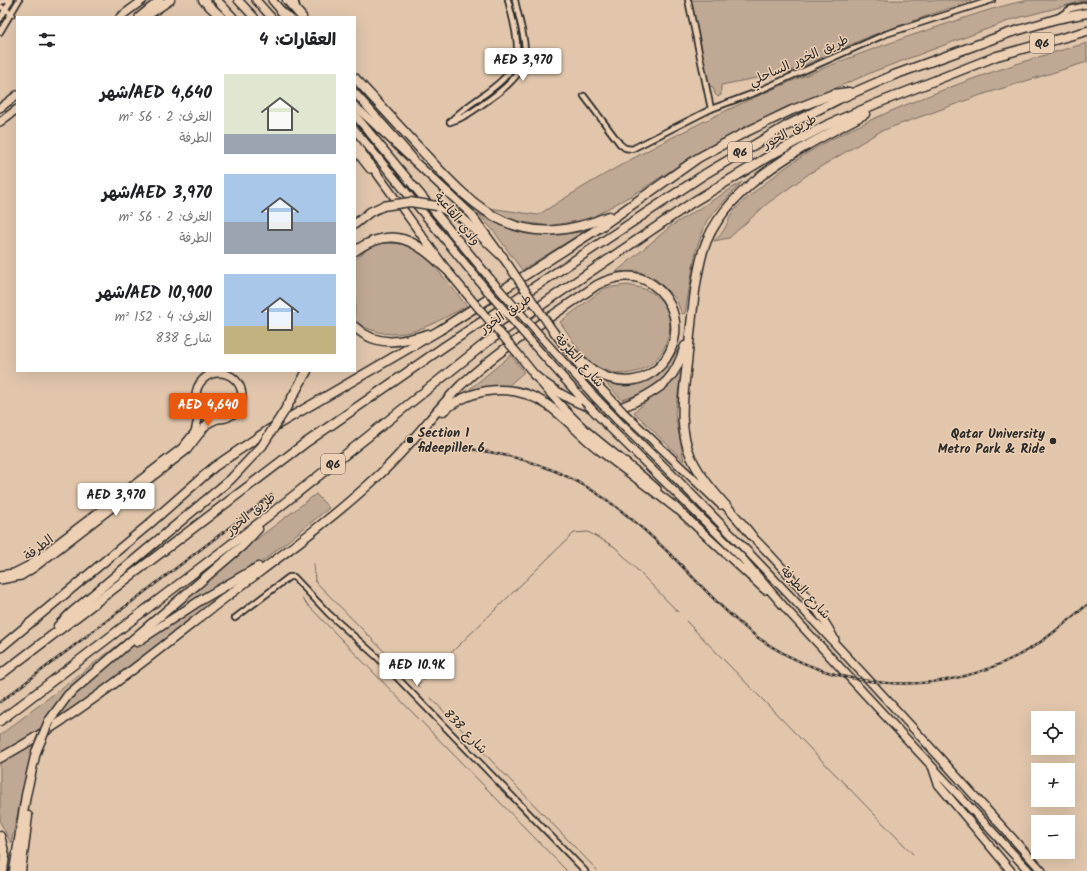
<!DOCTYPE html>
<html lang="ar">
<meta charset="utf-8">
<style>
body{margin:0;font-family:Kalam,"Playpen Sans Arabic",sans-serif;background:#f2f2f2;color:#202124;direction:rtl;height:100vh;display:flex;flex-direction:column;font-size:15px;white-space:nowrap}
*{box-sizing:border-box;margin:0}
p{font-size:13px;color:#757577}
.icon{flex:none;width:22px;height:22px;fill:none;stroke:currentColor;stroke-width:2;stroke-linecap:round;stroke-linejoin:round}
.map{position:relative;flex:1;overflow:hidden;direction:ltr}
.sheet{position:absolute;left:16px;top:16px;width:340px;height:356px;display:flex;flex-direction:column;background:#fff;border-radius:0px;box-shadow:0 4px 16px #0002;direction:rtl}
.sheet>*{flex:none}
.controls{position:absolute;left:1031px;top:711px;display:grid;gap:8px}
.controls a{display:grid;place-items:center;width:44px;height:44px;border-radius:0px;background:#fff;box-shadow:0 4px 16px #0002;font-size:20px}
.price{position:absolute;translate:-50% -34px;padding:0 9px;border-radius:4px;background:#fff;color:#222;font-size:13px;line-height:26px;filter:drop-shadow(0 1px 2px #0008)}
.price::after{content:'';position:absolute;left:50%;top:24px;width:12px;height:9px;margin-left:-6px;background:inherit;clip-path:polygon(0 0,100% 0,50% 100%)}
.price.on{background:#ea580c;color:#fff}
ul{padding:0;list-style:none}
li{display:flex;align-items:center;gap:12px;height:100px;padding:0 20px}
li span{display:grid;place-items:center;flex:none;width:112px;height:80px;border-radius:0px;color:#555}
li>.icon{margin-inline-start:auto}
span .icon{width:48px;height:48px;fill:#fffc;stroke-width:1}
li b{font-size:17px}
h2{display:flex;justify-content:space-between;align-items:center;height:48px;padding:0 20px;font-size:17px}
.map>svg:first-child{display:block}
.green{fill:#c0a994;stroke:#766a60}
.lines{fill:none;stroke-linecap:round;stroke-linejoin:round}
.stream{stroke:#6a6058;stroke-width:1}
.street-casing{stroke:#2b2b2b;stroke-width:8}
.secondary-casing{stroke:#2b2b2b;stroke-width:10}
.primary-casing{stroke:#2b2b2b;stroke-width:10}
.highway-casing{stroke:#2b2b2b;stroke-width:11}
.street{stroke:#edd0b4;stroke-width:4.5}
.secondary{stroke:#edd0b4;stroke-width:7}
.primary{stroke:#edd0b4;stroke-width:7}
.highway{stroke:#edd0b4;stroke-width:8}
.rail-casing{stroke:#2b2b2b;stroke-width:2.5}
.rail{stroke:#edd0b4;stroke-width:1;stroke-dasharray:3;stroke-linecap:butt}
.primary-bridge-casing{stroke:#2b2b2b;stroke-width:10;stroke-linecap:butt}
.highway-bridge-casing{stroke:#2b2b2b;stroke-width:11;stroke-linecap:butt}
.primary-bridge{stroke:#edd0b4;stroke-width:7}
.highway-bridge{stroke:#edd0b4;stroke-width:8}
.poi-dot{fill:#2b2b2b;stroke:#edd0b4;stroke-width:1.5}
.labels{text-anchor:middle;dominant-baseline:central;stroke-width:3;stroke-linejoin:round;paint-order:stroke}
.shield{fill:#edd0b4;stroke:#655c54;stroke-width:1}
.shield-label{font-size:12px;font-weight:bold;fill:#2b2b2b}
.street-label{font-size:13px;fill:#2b2b2b;stroke:#edd0b4}
.poi-label{font-size:13px;font-weight:bold;fill:#2b2b2b;stroke:#edd0b4;text-anchor:start}
</style>
<div class="map">
<svg width="1087" height="871" viewBox="0 0 1087 871">
<rect width="100%" height="100%" fill="#e1c6ac"/>
<filter id="ink" filterUnits="userSpaceOnUse"><feTurbulence type="fractalNoise" baseFrequency=".025" numOctaves="2"/><feDisplacementMap in="SourceGraphic" scale="8" xChannelSelector="R" yChannelSelector="G"/><feConvolveMatrix kernelMatrix="1 2 1 2 8 2 1 2 1" color-interpolation-filters="sRGB"/></filter>
<g filter="url(#ink)">
<g class="green">
<polygon points="690,0 972,0 870,36 801,67 787,72 721,85 721,95 718,97 715,94 713,87 707,85"/>
<path d="M1029,0H1087L1014,19L875,71L750,125L704,149L641,190L589,219L548,226L523,222L501,216L489,208L538,215C658,138 787,77 922,32C957,21 992,7 1029,0Z"/>
<path d="M1087,43V62L981,95L881,131L810,173L768,203L729,238L714,241C725,233 727,221 734,211C743,200 762,186 773,177C812,146 858,125 903,106C963,81 1024,60 1087,43Z"/>
<polygon points="742,182 707,220 696,250 685,313 682,314 676,299 657,280 638,271 616,272 671,226"/>
<path d="M477,213C515,235 541,239 585,231L522,270L493,230Z"/>
<path d="M384,243L407,244L422,251L467,306C437,321 406,343 372,330C364,327 360,326 355,319V260L367,249Z"/>
<path d="M628,285C635,287 645,288 651,292C696,320 653,403 591,363C583,358 567,331 560,322L605,288Z"/>
<path d="M682,344C669,379 658,389 622,400L606,383L636,385L661,373Z"/>
<polygon points="511,355 524,372 507,387 460,397"/>
<polygon points="681,373 675,414 684,461 634,412"/>
<polygon points="316,494 329,508 43,737 24,785 11,843 0,822 0,735"/>
</g>
<g class="lines">
<g class="stream">
<polyline points="314,564 315,581 419,687"/>
<polyline points="302,599 567,871"/>
<polyline points="686,621 913,854"/>
<polyline points="418,685 574,533 588,532 615,547 678,612"/>
<polyline points="431,698 597,870"/>
</g>
<g class="street-casing">
<g id="street">
<polyline points="295,0 297,8"/>
<polyline points="688,0 711,109"/>
<polyline points="0,2 7,0"/>
<polyline points="0,6 12,14"/>
<polyline points="1058,17 1070,9 1087,5"/>
<polyline points="0,19 11,0"/>
<polyline points="0,32 19,0"/>
<polyline points="584,96 620,144 625,148 632,149 711,109 754,93 886,34 992,0"/>
<path d="M450,122C465,118 477,108 490,99C538,65 526,51 515,0"/>
<path d="M450,122C468,100 515,84 517,52C518,35 512,17 508,0"/>
<polyline points="235,618 289,577 294,577 329,614 376,656 585,871"/>
</g>
</g>
<g class="secondary-casing">
<g id="secondary">
<polyline points="217,0 233,17"/>
<polyline points="272,0 284,14"/>
<polyline points="120,17 143,0"/>
<polyline points="139,17 160,0"/>
<polyline points="355,93 412,157"/>
<polyline points="0,108 17,95"/>
<polyline points="0,122 17,109"/>
<polyline points="355,150 370,169"/>
<circle cx="219" cy="396" r="23"/>
<polyline points="0,575 14,573 28,566 182,448 195,432 200,410"/>
<polyline points="0,580 21,576 35,567 187,450 207,424 217,419"/>
</g>
</g>
<g class="primary-casing">
<g id="primary">
<polyline points="238,0 254,17"/>
<polyline points="256,0 271,17"/>
<polyline points="355,106 471,214 509,266"/>
<polyline points="355,115 492,281"/>
<polyline points="355,130 484,287"/>
<polyline points="355,143 446,269 470,298"/>
<polyline points="551,328 581,368 609,397"/>
<polyline points="542,338 594,396"/>
<polyline points="534,345 584,401"/>
<path d="M518,354C540,382 561,408 588,432C610,451 635,469 657,489"/>
<polyline points="625,414 721,505"/>
<path d="M617,420C765,564 904,717 1042,871"/>
<polyline points="610,428 742,558 786,609 1029,871"/>
<polyline points="674,506 765,590"/>
<path d="M749,533C777,561 818,605 835,640"/>
<polyline points="933,769 938,784 1011,871"/>
</g>
</g>
<g class="highway-casing">
<g id="highway">
<polyline points="203,0 221,17"/>
<polyline points="287,0 302,17"/>
<polyline points="281,11 288,17"/>
<polyline points="145,17 170,0"/>
<path d="M355,78C378,103 400,127 423,152C480,215 521,253 609,216"/>
<polyline points="437,206 462,218 503,257"/>
<polyline points="355,224 370,212 383,206"/>
<path d="M355,251C393,224 416,241 446,269"/>
<path d="M355,327C377,348 402,342 428,334"/>
<path d="M534,375C554,391 578,407 604,410C614,411 625,406 634,402C664,387 675,379 685,346"/>
<polyline points="285,410 307,371"/>
<path d="M442,412C473,386 515,382 549,406C566,418 580,435 597,448C623,469 651,488 677,509"/>
<path d="M752,536C732,510 705,487 691,457C676,423 685,388 688,353C692,319 694,284 703,251C724,184 807,145 865,114"/>
<polyline points="58,626 71,613 231,479 262,446"/>
<polyline points="137,642 201,600 258,567"/>
<polyline points="0,648 147,526 214,467 270,429 440,330 602,226 698,158 744,133 792,110 833,94 849,92"/>
<polyline points="0,675 304,444 445,346 705,174 788,125 839,99 894,75 1009,33 1056,19 1087,13"/>
<polyline points="0,721 268,516 487,342 693,202 771,155 825,126 878,103 997,56 1087,31"/>
<polyline points="49,721 68,695 242,546 258,529"/>
<path d="M0,758C77,716 144,661 213,607C269,564 327,524 378,476C409,448 432,414 461,385C502,347 551,317 597,285C614,276 635,272 652,284C701,319 666,396 609,378C593,373 581,361 569,350"/>
<polyline points="0,836 5,855 3,871"/>
<polyline points="14,871 26,795 36,752"/>
<polyline points="21,871 28,816"/>
</g>
</g>
<use href="#street" class="street"/>
<use href="#secondary" class="secondary"/>
<use href="#primary" class="primary"/>
<use href="#highway" class="highway"/>
<g class="rail-casing">
<g id="rail">
<path d="M470,449C564,461 616,499 681,565C705,590 729,616 757,637C832,690 932,699 1015,657C1042,644 1064,624 1087,605"/>
<polyline points="0,702 272,495"/>
</g>
</g>
<use href="#rail" class="rail"/>
<g class="primary-bridge-casing">
<g id="primary-bridge">
<polyline points="509,266 551,328"/>
<polyline points="492,281 542,338"/>
<polyline points="484,287 534,345"/>
<polyline points="470,298 518,354"/>
<polyline points="594,396 617,420"/>
<polyline points="609,397 625,414"/>
<polyline points="584,401 610,428"/>
</g>
</g>
<g class="highway-bridge-casing">
<g id="highway-bridge">
<polyline points="383,206 410,202 437,206"/>
<polyline points="262,446 285,410"/>
<polyline points="36,752 49,721"/>
</g>
</g>
<use href="#primary-bridge" class="primary-bridge"/>
<use href="#highway-bridge" class="highway-bridge"/>
</g>
</g>
<g class="poi-dot">
<circle cx="410" cy="440" r="4"/>
<circle cx="1053" cy="441" r="4"/>
</g>
<g class="labels">
<g class="shield">
<rect x="1030" y="33" width="24" height="20" rx="3"/>
<rect x="728" y="142" width="24" height="20" rx="3"/>
<rect x="321" y="454" width="24" height="20" rx="3"/>
</g>
<g class="shield-label">
<text x="1042" y="43">Q6</text>
<text x="740" y="152">Q6</text>
<text x="333" y="464">Q6</text>
</g>
<g class="street-label">
<text transform="translate(799 61) rotate(-24)">طريق الخور الساحلي</text>
<text transform="translate(790 132) rotate(-28)">طريق الخور</text>
<text transform="translate(457 219) rotate(51)">وادي القاعية</text>
<text transform="translate(506 314) rotate(-34)">طريق الخور</text>
<text transform="translate(579 361) rotate(48)">شارع الطرفة</text>
<text transform="translate(251 514) rotate(-38)">طريق الخور</text>
<text transform="translate(39 548) rotate(-37)">الطرفة</text>
<text transform="translate(805 593) rotate(47)">شارع الطرفة</text>
<text transform="translate(465 732) rotate(46)">شارع 838</text>
</g>
<g class="poi-label">
<text x="418" y="433">Section 1<tspan x="418" dy="15">fideepiller 6</tspan></text>
<text x="1045" y="434" text-anchor="end">Qatar University<tspan x="1045" dy="15">Metro Park &amp; Ride</tspan></text>
</g>
</g>
</svg>
<div class="controls">
<a><svg class="icon" aria-label="locate" viewBox="0 0 24 24"><circle cx="12" cy="12" r="6"/><path d="M12 2v4M12 18v4M2 12h4M18 12h4"/></svg></a>
<a>+</a>
<a>−</a>
</div>
<b class="price" style="left:523px;top:82px">AED 3,970</b>
<b class="price on" style="left:208px;top:427px">AED 4,640</b>
<b class="price" style="left:116px;top:517px">AED 3,970</b>
<b class="price" style="left:417px;top:687px">AED 10.9K</b>
<section class="sheet">
<h2>العقارات: 4<svg class="icon" aria-label="filters" viewBox="0 0 24 24"><path d="M4 7h16M4 17h16"/><circle cx="9" cy="7" r="2"/><circle cx="15" cy="17" r="2"/></svg></h2>
<ul>
<li><span style="background:linear-gradient(#dfe7d0 75%,#9aa5b1 0)"><svg class="icon" aria-label="home" viewBox="0 0 24 24"><path d="M3 11l9-7 9 7M6 9v11h12V9"/></svg></span><div><b>AED 4,640/شهر</b><p>الغرف: 2 · 56 m²</p><p>الطرفة</p></div></li>
<li><span style="background:linear-gradient(#a9c7e8 60%,#9aa5b1 0)"><svg class="icon" aria-label="home" viewBox="0 0 24 24"><path d="M3 11l9-7 9 7M6 9v11h12V9"/></svg></span><div><b>AED 3,970/شهر</b><p>الغرف: 2 · 56 m²</p><p>الطرفة</p></div></li>
<li><span style="background:linear-gradient(#a9c7e8 65%,#c2b280 0)"><svg class="icon" aria-label="home" viewBox="0 0 24 24"><path d="M3 11l9-7 9 7M6 9v11h12V9"/></svg></span><div><b>AED 10,900/شهر</b><p>الغرف: 4 · 152 m²</p><p>شارع 838</p></div></li>
</ul>
</section>
</div>
